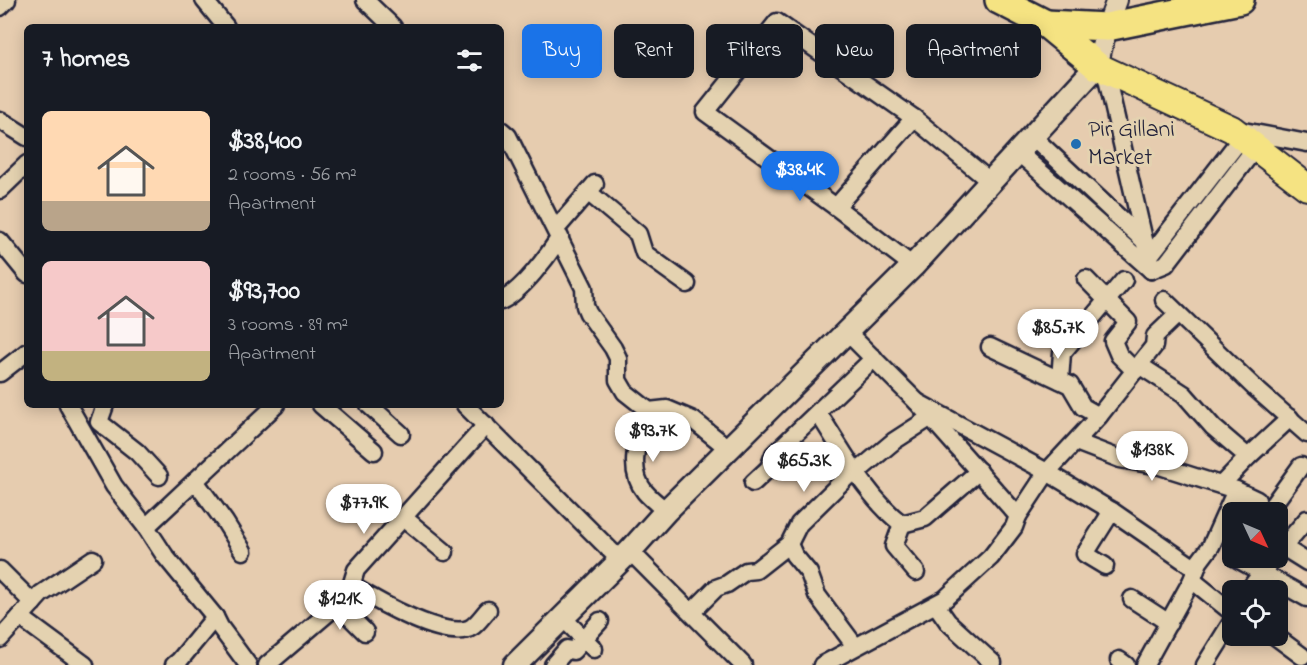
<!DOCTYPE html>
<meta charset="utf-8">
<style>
body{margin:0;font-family:"Indie Flower",sans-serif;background:#20242c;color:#f1f3f6;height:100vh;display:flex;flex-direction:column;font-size:22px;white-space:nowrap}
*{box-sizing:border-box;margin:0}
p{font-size:20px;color:#9ea1a6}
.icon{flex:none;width:33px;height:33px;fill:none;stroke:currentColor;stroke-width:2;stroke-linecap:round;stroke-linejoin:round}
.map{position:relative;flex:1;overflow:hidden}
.sheet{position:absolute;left:24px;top:24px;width:480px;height:384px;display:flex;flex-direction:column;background:#171b24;border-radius:9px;box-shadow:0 3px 15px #0003}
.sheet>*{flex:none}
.guide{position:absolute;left:522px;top:24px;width:570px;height:54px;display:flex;gap:12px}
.needle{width:39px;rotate:134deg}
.tools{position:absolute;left:1222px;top:502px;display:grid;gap:12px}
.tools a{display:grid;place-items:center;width:66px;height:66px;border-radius:9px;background:#171b24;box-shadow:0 3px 15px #0003;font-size:30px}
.price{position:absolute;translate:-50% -51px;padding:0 14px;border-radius:21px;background:#fff;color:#222;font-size:20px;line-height:39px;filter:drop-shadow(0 2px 3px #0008)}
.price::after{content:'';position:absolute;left:50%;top:36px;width:18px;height:14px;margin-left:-9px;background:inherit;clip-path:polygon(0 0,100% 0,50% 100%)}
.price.on{background:#1a73e8;color:#fff}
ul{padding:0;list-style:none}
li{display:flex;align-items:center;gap:18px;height:150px;padding:0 18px}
li span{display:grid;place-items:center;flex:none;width:168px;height:120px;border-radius:9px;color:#555}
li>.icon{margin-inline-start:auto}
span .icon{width:72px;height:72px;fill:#fffc;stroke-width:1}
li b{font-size:26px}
h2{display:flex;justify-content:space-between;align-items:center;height:72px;padding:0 18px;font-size:26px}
.tag{padding:0 21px;border-radius:9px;background:#171b24;box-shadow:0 3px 15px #0003;font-size:21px;line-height:54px}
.tag.on{background:#1a73e8;color:#fff}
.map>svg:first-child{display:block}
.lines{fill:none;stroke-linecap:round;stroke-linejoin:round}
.minor-casing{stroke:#22223b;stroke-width:21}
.tertiary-casing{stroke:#22223b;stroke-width:24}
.secondary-casing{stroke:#22223b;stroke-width:27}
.primary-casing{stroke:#22223b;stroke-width:30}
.trunk-casing{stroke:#22223b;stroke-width:32}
.minor{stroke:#e4d2b0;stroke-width:16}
.tertiary{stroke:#e4d2b0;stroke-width:20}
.secondary{stroke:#e4d2b0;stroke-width:22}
.primary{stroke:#f5e382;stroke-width:26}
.trunk{stroke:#f5e382;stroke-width:27}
.poi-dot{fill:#1f6fb2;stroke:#e4d2b0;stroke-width:2}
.labels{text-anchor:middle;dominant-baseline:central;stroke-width:6;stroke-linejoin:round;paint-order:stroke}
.poi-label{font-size:24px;fill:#22223b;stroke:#e4d2b0;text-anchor:start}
</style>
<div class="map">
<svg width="1307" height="665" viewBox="0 0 1307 665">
<rect width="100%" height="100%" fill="#e6ccaf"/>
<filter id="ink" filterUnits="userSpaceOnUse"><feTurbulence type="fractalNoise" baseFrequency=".0167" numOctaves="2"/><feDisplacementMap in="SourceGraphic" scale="12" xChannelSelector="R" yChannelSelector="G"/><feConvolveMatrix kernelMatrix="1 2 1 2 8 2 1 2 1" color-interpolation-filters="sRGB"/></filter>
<g filter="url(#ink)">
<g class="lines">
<g class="minor-casing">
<g id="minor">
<polyline points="204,0 226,27"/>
<polyline points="365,0 393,27"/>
<polyline points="0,7 7,0"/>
<polyline points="1105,70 1151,270"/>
<polyline points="0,120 27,137"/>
<polyline points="501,130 508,136 584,288 585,306 588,313 613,348 618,358 618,380 625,392 649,411 667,409 693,420 729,449"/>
<polyline points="1238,130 1307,143"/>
<polyline points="1033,137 1144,241"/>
<polyline points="1019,153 1151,270"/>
<polyline points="0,190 27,164"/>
<polyline points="588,192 638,234 644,253 687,284"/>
<polyline points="836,207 914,118"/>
<polyline points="556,229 595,184"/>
<polyline points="0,241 27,274"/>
<polyline points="1148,258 1242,137"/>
<polyline points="913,266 836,207 705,112 777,22 914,118 992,183"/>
<polyline points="1151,270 1166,264 1256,147"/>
<polyline points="1086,279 1128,322 1113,341 1119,355 1135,371"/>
<polyline points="1164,300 1256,389 1307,434"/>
<path d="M501,301C522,291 547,257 560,237"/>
<polyline points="847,332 917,402 1018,516"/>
<polyline points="990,347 1070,385 1083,407 1099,416"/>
<polyline points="1139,365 1184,394 1213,427 1248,457"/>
<polyline points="0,373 27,352"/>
<polyline points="1060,380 1062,353 1124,280"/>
<polyline points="917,402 1047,472 1112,511 1196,569"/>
<polyline points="68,405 114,486 146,527 165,556 215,617 220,627 248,665"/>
<polyline points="105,405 99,422 137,452 159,476"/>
<polyline points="321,405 374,451"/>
<polyline points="369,405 401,434"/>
<polyline points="465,405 620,560"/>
<path d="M649,411C638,436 626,469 645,492C651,499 659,505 666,511"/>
<path d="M818,413C842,449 867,498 902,524"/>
<polyline points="1076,442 1120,459 1160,466 1236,490 1257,500 1251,513"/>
<polyline points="857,472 894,441 931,417"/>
<polyline points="195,481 225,522 243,551"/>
<polyline points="753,483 769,468 774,454 874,358"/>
<polyline points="1221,485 1248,457 1290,418"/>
<polyline points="1267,513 1301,466"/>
<polyline points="403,517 445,552"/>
<polyline points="902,524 925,518 979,471"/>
<polyline points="902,524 894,546 916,572"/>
<polyline points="146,527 276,405"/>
<polyline points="789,544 794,555 809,573 817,595 855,646"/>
<polyline points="1283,547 1307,562"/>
<polyline points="630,551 743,665"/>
<polyline points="1278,553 1307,519"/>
<polyline points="1236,558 1307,598"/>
<polyline points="1105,566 1085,554 1112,511"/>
<polyline points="0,570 33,603"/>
<polyline points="1192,580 1233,613"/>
<path d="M352,586C375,600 449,643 472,627C478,623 483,615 488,610"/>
<polyline points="1248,591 1269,563"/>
<polyline points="1132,599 1169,623"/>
<polyline points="338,605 365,632"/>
<polyline points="936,605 948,622 993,663"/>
<polyline points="692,612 716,588 727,584 746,571 756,570 789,544 799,524 855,469"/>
<polyline points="20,617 85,665"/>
<polyline points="562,617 594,649"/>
<polyline points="1275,636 1302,656"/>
<polyline points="0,639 41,594 93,559"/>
<polyline points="1119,660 1126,665"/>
<polyline points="174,665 179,661 215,617"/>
<polyline points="267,665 348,596 356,570 486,425"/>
<polyline points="553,665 567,649 573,651 600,621"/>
<polyline points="822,665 945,599 991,557 1014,527 1018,516 1047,472 1099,416 1154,346 1155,336 1178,314"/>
<polyline points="1145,665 1192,580 1199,562 1211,546 1236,490"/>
<polyline points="1205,665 1233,620"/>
</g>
</g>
<g class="tertiary-casing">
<polyline id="tertiary" points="1097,66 1107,27 1117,0"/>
</g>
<g class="secondary-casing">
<polyline id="secondary" points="515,665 630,551 666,511 913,266 1097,66"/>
</g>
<g class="primary-casing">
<polyline id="primary" points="1097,66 1232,129 1307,187"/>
</g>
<g class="trunk-casing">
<g id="trunk">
<polyline points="999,0 1046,24 1097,66"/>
<polyline points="1046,24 1107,27 1240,0"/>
</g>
</g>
<use href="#minor" class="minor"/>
<use href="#tertiary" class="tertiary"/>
<use href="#secondary" class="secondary"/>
<use href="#primary" class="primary"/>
<use href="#trunk" class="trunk"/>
</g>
</g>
<circle class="poi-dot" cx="1076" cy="144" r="6"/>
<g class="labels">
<g class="poi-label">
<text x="1088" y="130">Pir Gillani<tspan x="1088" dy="28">Market</tspan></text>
</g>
</g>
</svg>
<div class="tools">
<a><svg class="needle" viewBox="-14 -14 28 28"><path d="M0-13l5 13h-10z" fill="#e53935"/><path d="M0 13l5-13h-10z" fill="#9ea1a6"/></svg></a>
<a><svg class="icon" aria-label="locate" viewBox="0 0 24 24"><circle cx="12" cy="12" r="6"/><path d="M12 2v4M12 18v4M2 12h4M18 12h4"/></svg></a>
</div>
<b class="price on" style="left:800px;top:202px">$38.4K</b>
<b class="price" style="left:1058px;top:360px">$85.7K</b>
<b class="price" style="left:653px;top:463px">$93.7K</b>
<b class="price" style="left:1152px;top:482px">$138K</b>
<b class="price" style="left:804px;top:493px">$65.3K</b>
<b class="price" style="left:364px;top:535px">$77.9K</b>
<b class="price" style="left:340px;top:631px">$121K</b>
<div class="guide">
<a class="tag on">Buy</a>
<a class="tag">Rent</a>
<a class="tag">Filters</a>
<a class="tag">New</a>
<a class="tag">Apartment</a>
</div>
<section class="sheet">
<h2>7 homes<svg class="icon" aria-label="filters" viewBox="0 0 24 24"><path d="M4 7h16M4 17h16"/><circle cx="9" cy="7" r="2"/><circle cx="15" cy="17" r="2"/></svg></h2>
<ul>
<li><span style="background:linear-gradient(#ffd9b3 75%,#b9a48a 0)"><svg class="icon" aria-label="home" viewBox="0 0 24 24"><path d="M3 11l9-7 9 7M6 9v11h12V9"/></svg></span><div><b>$38,400</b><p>2 rooms · 56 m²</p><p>Apartment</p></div></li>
<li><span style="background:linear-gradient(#f6c9c9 75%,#c2b280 0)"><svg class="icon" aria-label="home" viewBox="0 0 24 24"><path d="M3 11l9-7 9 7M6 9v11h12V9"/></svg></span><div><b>$93,700</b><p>3 rooms · 89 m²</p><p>Apartment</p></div></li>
</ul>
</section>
</div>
